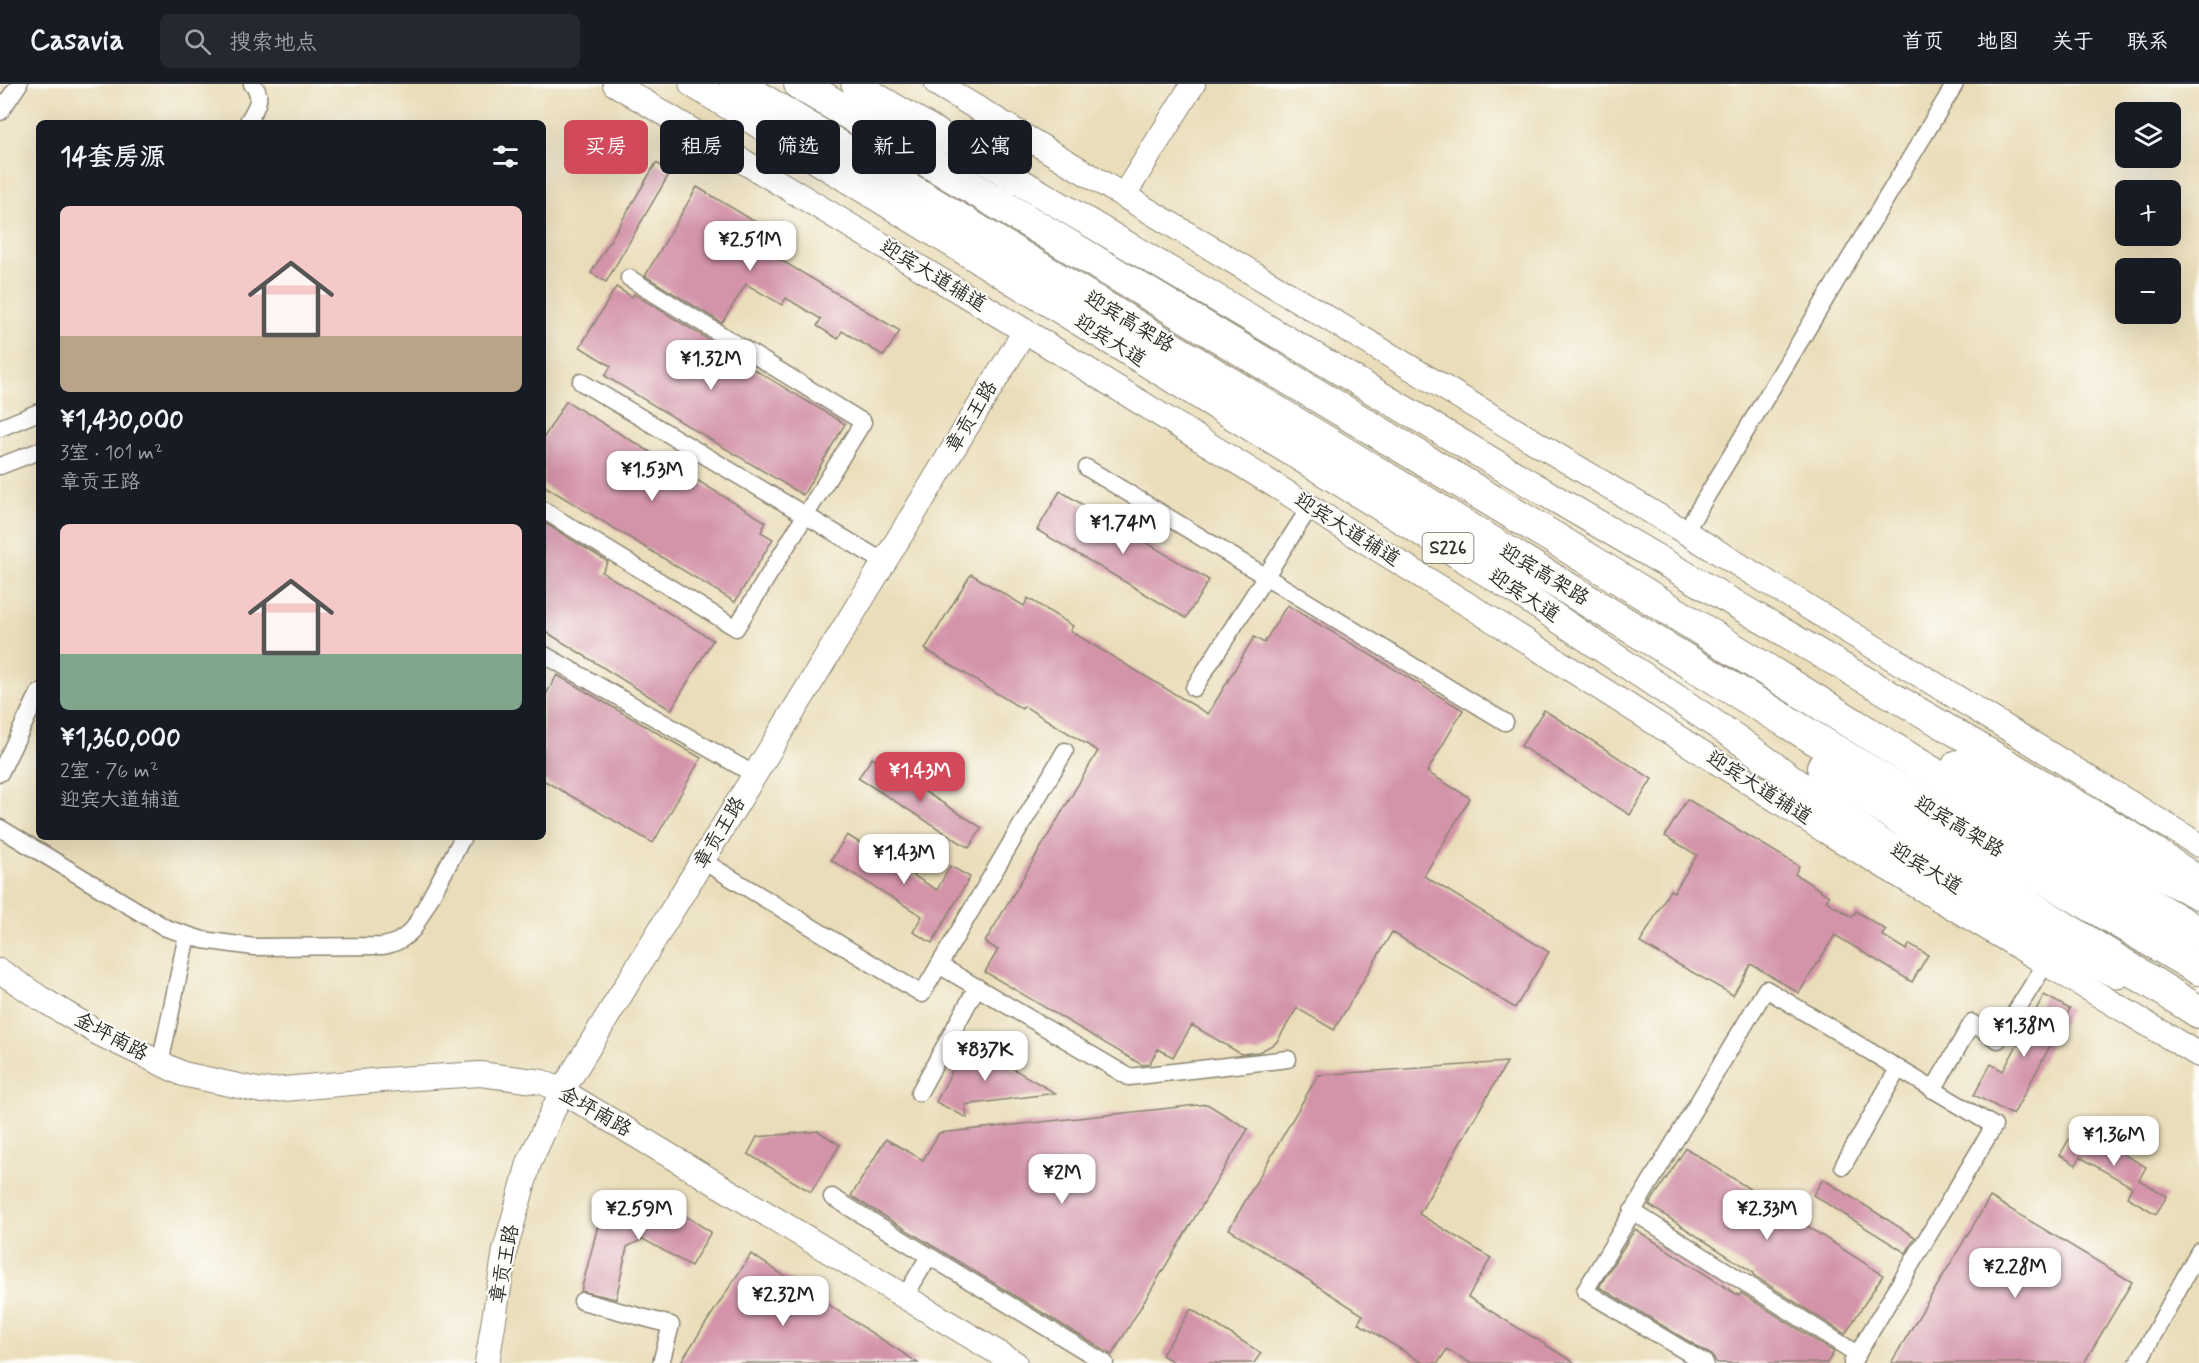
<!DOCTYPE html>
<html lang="zh">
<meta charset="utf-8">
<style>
body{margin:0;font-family:Mynerve,"LXGW WenKai TC",sans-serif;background:#242831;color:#f1f3f6;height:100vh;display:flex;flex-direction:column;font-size:22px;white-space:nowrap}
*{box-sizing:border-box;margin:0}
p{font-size:20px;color:#9ea1a6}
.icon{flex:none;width:33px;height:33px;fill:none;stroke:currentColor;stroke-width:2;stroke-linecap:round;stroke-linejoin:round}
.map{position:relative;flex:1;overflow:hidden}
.details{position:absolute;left:36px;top:36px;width:510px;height:720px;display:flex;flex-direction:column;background:#171b24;border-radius:9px;box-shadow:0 6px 24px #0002}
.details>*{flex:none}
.hud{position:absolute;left:564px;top:36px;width:570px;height:54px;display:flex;gap:12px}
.fabs{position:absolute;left:2115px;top:18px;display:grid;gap:12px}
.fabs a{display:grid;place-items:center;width:66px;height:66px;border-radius:9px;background:#171b24;box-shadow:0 6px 24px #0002;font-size:30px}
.price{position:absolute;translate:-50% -51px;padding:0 14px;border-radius:12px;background:#fff;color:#222;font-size:20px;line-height:39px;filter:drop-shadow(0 2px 3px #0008)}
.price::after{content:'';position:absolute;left:50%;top:36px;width:18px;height:14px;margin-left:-9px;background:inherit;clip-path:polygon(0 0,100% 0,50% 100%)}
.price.current{background:#d1495b;color:#fff}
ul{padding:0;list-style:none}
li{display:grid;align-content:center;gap:12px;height:318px;padding:0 24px}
li span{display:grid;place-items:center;height:186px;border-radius:9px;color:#555}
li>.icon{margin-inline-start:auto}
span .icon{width:108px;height:108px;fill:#fffc;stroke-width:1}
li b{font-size:26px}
h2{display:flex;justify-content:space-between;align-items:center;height:72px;padding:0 24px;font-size:26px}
.tag{padding:0 21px;border-radius:9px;background:#171b24;box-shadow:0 6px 24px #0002;font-size:21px;line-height:54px}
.tag.current{background:#d1495b;color:#fff}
header{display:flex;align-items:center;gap:36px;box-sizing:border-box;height:84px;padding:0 30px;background:#171b24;border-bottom:2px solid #363941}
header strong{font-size:28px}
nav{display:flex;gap:33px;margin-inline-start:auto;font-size:21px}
.search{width:420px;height:54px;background:#242831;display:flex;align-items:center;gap:15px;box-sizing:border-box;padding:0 21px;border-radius:9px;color:#9ea1a6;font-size:22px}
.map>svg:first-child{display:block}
.building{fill:#d393a9}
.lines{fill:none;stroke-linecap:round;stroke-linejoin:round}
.street-casing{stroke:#8a8472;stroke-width:19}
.secondary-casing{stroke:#8a8472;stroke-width:26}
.primary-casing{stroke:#8a8472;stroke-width:29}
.highway-casing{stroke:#8a8472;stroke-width:34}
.street{stroke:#fff;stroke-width:16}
.secondary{stroke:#fff;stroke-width:24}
.primary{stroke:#fff;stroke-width:27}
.highway{stroke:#fff;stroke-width:32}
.labels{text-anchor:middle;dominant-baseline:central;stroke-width:4.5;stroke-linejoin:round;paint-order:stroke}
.shield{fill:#fdfcf7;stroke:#6a6a68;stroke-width:1.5}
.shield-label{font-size:18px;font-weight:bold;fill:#2b2b2b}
.street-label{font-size:20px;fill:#2b2b2b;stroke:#fdfcf7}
</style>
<header>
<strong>Casavia</strong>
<div class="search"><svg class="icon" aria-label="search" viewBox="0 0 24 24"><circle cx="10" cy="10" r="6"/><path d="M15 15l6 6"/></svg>搜索地点</div>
<nav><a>首页</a><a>地图</a><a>关于</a><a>联系</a></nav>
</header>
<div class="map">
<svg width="2199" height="1279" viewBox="0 0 2199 1279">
<rect width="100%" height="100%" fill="#fdfcf7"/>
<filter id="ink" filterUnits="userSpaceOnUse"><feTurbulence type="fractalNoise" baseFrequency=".0167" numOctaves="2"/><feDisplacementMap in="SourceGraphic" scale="12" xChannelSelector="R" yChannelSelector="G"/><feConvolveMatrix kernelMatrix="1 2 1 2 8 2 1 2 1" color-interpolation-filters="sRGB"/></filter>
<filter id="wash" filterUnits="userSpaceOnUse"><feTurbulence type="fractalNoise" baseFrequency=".008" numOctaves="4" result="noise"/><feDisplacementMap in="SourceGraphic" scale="24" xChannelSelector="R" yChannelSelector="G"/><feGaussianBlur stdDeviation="1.35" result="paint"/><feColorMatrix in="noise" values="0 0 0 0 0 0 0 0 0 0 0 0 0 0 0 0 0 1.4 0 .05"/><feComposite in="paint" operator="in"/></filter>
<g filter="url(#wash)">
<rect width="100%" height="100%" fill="#eaddb9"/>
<g id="blocks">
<g class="building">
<polygon points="656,79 671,87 606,198 591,189"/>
<polygon points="697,103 789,158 779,175 900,247 884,272 842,247 838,255 817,242 821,235 786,214 782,221 746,200 722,239 645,192"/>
<polygon points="616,203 632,213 634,210 711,257 710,259 845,340 803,411 605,292 611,282 580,263"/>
<polygon points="566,317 766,438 761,448 773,455 735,518 543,401 543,355"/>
<polygon points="1060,407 1209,496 1186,534 1037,446"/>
<polygon points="543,438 608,478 602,488 713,556 671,626 543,546"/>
<polygon points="971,490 1024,522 1028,514 1073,542 1070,547 1208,630 1254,553 1264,559 1287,521 1463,626 1427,688 1470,714 1424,792 1549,868 1515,924 1392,848 1334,946 1297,924 1276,959 1259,968 1241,970 1192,941 1173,973 1158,965 1149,980 1142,981 985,888 998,866 985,858 1098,667 1024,622 1022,625 925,565"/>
<polygon points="557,591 701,674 653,759 543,696 543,616"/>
<polygon points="1544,626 1652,695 1630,731 1521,662"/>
<polygon points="872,674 982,744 969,764 858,694"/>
<polygon points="1687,715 1799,782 1795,790 1829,812 1826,817 1852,833 1856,827 1886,846 1882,851 1906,866 1910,860 1928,871 1912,898 1835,851 1799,909 1751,880 1733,911 1640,859 1670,806 1674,808 1697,771 1665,752"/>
<polygon points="847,751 937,806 950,782 970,793 932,859 913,848 922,832 831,776"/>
<polygon points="2044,911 2070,925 2013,1031 1974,1011 1991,980 2003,987"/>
<polygon points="967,958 1055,1009 965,1021 967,1034 936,1018"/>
<polygon points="1507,978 1419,1130 1491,1174 1468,1213 1575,1279 1470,1279 1447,1265 1438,1279 1423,1279 1358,1239 1363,1231 1229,1145 1318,991"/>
<polygon points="1207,1020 1248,1045 1112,1271 851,1112 886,1055 923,1076 939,1049"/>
<polygon points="2076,1043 2146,1083 2139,1096 2167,1112 2156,1130 2127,1113 2132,1103 2080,1073 2076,1081 2060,1071"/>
<polygon points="818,1047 840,1061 811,1108 748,1070 757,1053"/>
<polygon points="1686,1064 1883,1191 1845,1250 1753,1191 1754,1189 1649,1121"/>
<polygon points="1823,1095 1915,1153 1906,1169 1813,1111"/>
<polygon points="651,1110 711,1148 691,1182 643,1155 627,1163 616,1215 581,1207 600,1134"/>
<polygon points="1990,1113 2132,1198 2084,1279 1891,1279"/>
<polygon points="1635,1145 1739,1212 1741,1209 1834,1268 1827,1279 1717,1279 1710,1270 1599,1203"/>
<polygon points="751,1170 918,1279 680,1279"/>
<polygon points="1191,1225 1261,1269 1254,1279 1175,1279 1162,1271"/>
</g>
</g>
</g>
<g filter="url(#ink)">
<use href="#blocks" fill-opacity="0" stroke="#8a8472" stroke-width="1.5"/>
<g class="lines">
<g class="street-casing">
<g id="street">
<polyline points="0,28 19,0"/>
<path d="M247,39C255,26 265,12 252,0"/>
<polyline points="581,298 884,478"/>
<polyline points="0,344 39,328"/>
<polyline points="0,382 39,367"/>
<polyline points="1087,384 1505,638"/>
<polyline points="543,426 736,544 863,338 629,194"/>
<polyline points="1685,448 1955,0"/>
<polyline points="543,570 755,691"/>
<polyline points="1194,604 1310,423"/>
<polyline points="0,689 39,609"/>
<path d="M0,744L166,844L203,856L254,863L383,862C397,859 404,855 414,844L463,753"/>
<polyline points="703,777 922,910 1065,667"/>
<polyline points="939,881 1129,993 1288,975"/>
<polyline points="160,980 187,851"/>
<polyline points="1933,1006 1972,939 1998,956 2046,879"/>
<polyline points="919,1009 977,903"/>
<polyline points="1843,1082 1898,985"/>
<polyline points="832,1113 1105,1279"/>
<polyline points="1632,1127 1857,1270"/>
<polyline points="904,1214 929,1172"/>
<polyline points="582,1217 671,1241 661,1279"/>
<polyline points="1705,1279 1585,1207 1766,905 1994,1042 1852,1279"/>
<polyline points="2138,1279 2199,1167"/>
</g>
</g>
<g class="secondary-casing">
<g id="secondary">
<polyline points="615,0 1025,247 1504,543 1827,748 2199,971"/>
<polyline points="937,0 1685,448 2199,761"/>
<polyline points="1124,111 1193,0"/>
<polyline points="0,887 40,914 100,950 183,990 262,1007 383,996 480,990 542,998 562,1007 1015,1279"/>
<polyline points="487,1279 505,1166 529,1079 562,1007 1025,247"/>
</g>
</g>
<g class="primary-casing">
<g id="primary">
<polyline points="693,0 1515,506 1736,654 1876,755 2021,844 2117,891"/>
<polyline points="855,0 1566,421 2134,753 2199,796"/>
</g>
</g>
<g class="highway-casing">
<g id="highway">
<polyline points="736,0 2038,790 2199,885"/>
<path d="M800,0C1052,151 1304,301 1554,454C1769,586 1981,723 2199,849"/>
<polyline points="1958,682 2121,771 2199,809"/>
<polyline points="1823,683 2020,816 2199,928"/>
</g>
</g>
<use href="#street" class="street"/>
<use href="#secondary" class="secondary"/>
<use href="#primary" class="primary"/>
<use href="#highway" class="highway"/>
</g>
</g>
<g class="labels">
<rect class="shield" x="1422.5" y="449" width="51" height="30" rx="4.5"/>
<g class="shield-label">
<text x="1448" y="464">S226</text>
</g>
<g class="street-label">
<text transform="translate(933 192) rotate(31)">迎宾大道辅道</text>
<text transform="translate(1129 238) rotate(31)">迎宾高架路</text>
<text transform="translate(1110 257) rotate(32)">迎宾大道</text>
<text transform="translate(972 333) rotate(-59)">章贡王路</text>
<text transform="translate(1347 446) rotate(32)">迎宾大道辅道</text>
<text transform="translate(1544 491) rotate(31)">迎宾高架路</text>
<text transform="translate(1524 512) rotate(33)">迎宾大道</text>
<text transform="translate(1759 704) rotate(32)">迎宾大道辅道</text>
<text transform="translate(1959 743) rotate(31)">迎宾高架路</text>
<text transform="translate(720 749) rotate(-59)">章贡王路</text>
<text transform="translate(1926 785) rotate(31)">迎宾大道</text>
<text transform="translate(111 953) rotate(28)">金坪南路</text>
<text transform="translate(595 1028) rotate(30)">金坪南路</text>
<text transform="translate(505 1180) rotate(-79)">章贡王路</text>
</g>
</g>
</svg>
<div class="fabs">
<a><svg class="icon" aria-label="layers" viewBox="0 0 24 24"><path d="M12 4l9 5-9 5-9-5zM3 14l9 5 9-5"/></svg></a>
<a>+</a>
<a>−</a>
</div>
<b class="price" style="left:750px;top:188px">¥2.51M</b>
<b class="price" style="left:711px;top:307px">¥1.32M</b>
<b class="price" style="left:652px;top:418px">¥1.53M</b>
<b class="price" style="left:1123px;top:471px">¥1.74M</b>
<b class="price current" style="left:920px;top:719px">¥1.43M</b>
<b class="price" style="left:904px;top:801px">¥1.43M</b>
<b class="price" style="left:2024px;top:974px">¥1.38M</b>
<b class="price" style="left:985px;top:998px">¥837K</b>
<b class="price" style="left:2114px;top:1083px">¥1.36M</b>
<b class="price" style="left:1062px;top:1121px">¥2M</b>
<b class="price" style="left:639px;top:1157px">¥2.59M</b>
<b class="price" style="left:1767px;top:1157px">¥2.33M</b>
<b class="price" style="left:2015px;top:1215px">¥2.28M</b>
<b class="price" style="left:783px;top:1243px">¥2.32M</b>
<div class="hud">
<a class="tag current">买房</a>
<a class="tag">租房</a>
<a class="tag">筛选</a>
<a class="tag">新上</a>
<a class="tag">公寓</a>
</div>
<section class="details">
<h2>14套房源<svg class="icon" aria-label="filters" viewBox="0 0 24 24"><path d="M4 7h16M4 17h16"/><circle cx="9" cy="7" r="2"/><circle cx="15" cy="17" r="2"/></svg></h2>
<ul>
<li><span style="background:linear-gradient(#f6c9c9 70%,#b9a48a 0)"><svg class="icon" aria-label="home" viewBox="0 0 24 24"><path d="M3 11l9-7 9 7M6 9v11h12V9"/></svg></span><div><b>¥1,430,000</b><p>3室 · 101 m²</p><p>章贡王路</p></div></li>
<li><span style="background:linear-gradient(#f6c9c9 70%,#7fa58c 0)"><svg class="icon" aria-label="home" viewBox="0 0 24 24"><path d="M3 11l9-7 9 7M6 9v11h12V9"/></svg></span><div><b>¥1,360,000</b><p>2室 · 76 m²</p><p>迎宾大道辅道</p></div></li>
</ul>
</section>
</div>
